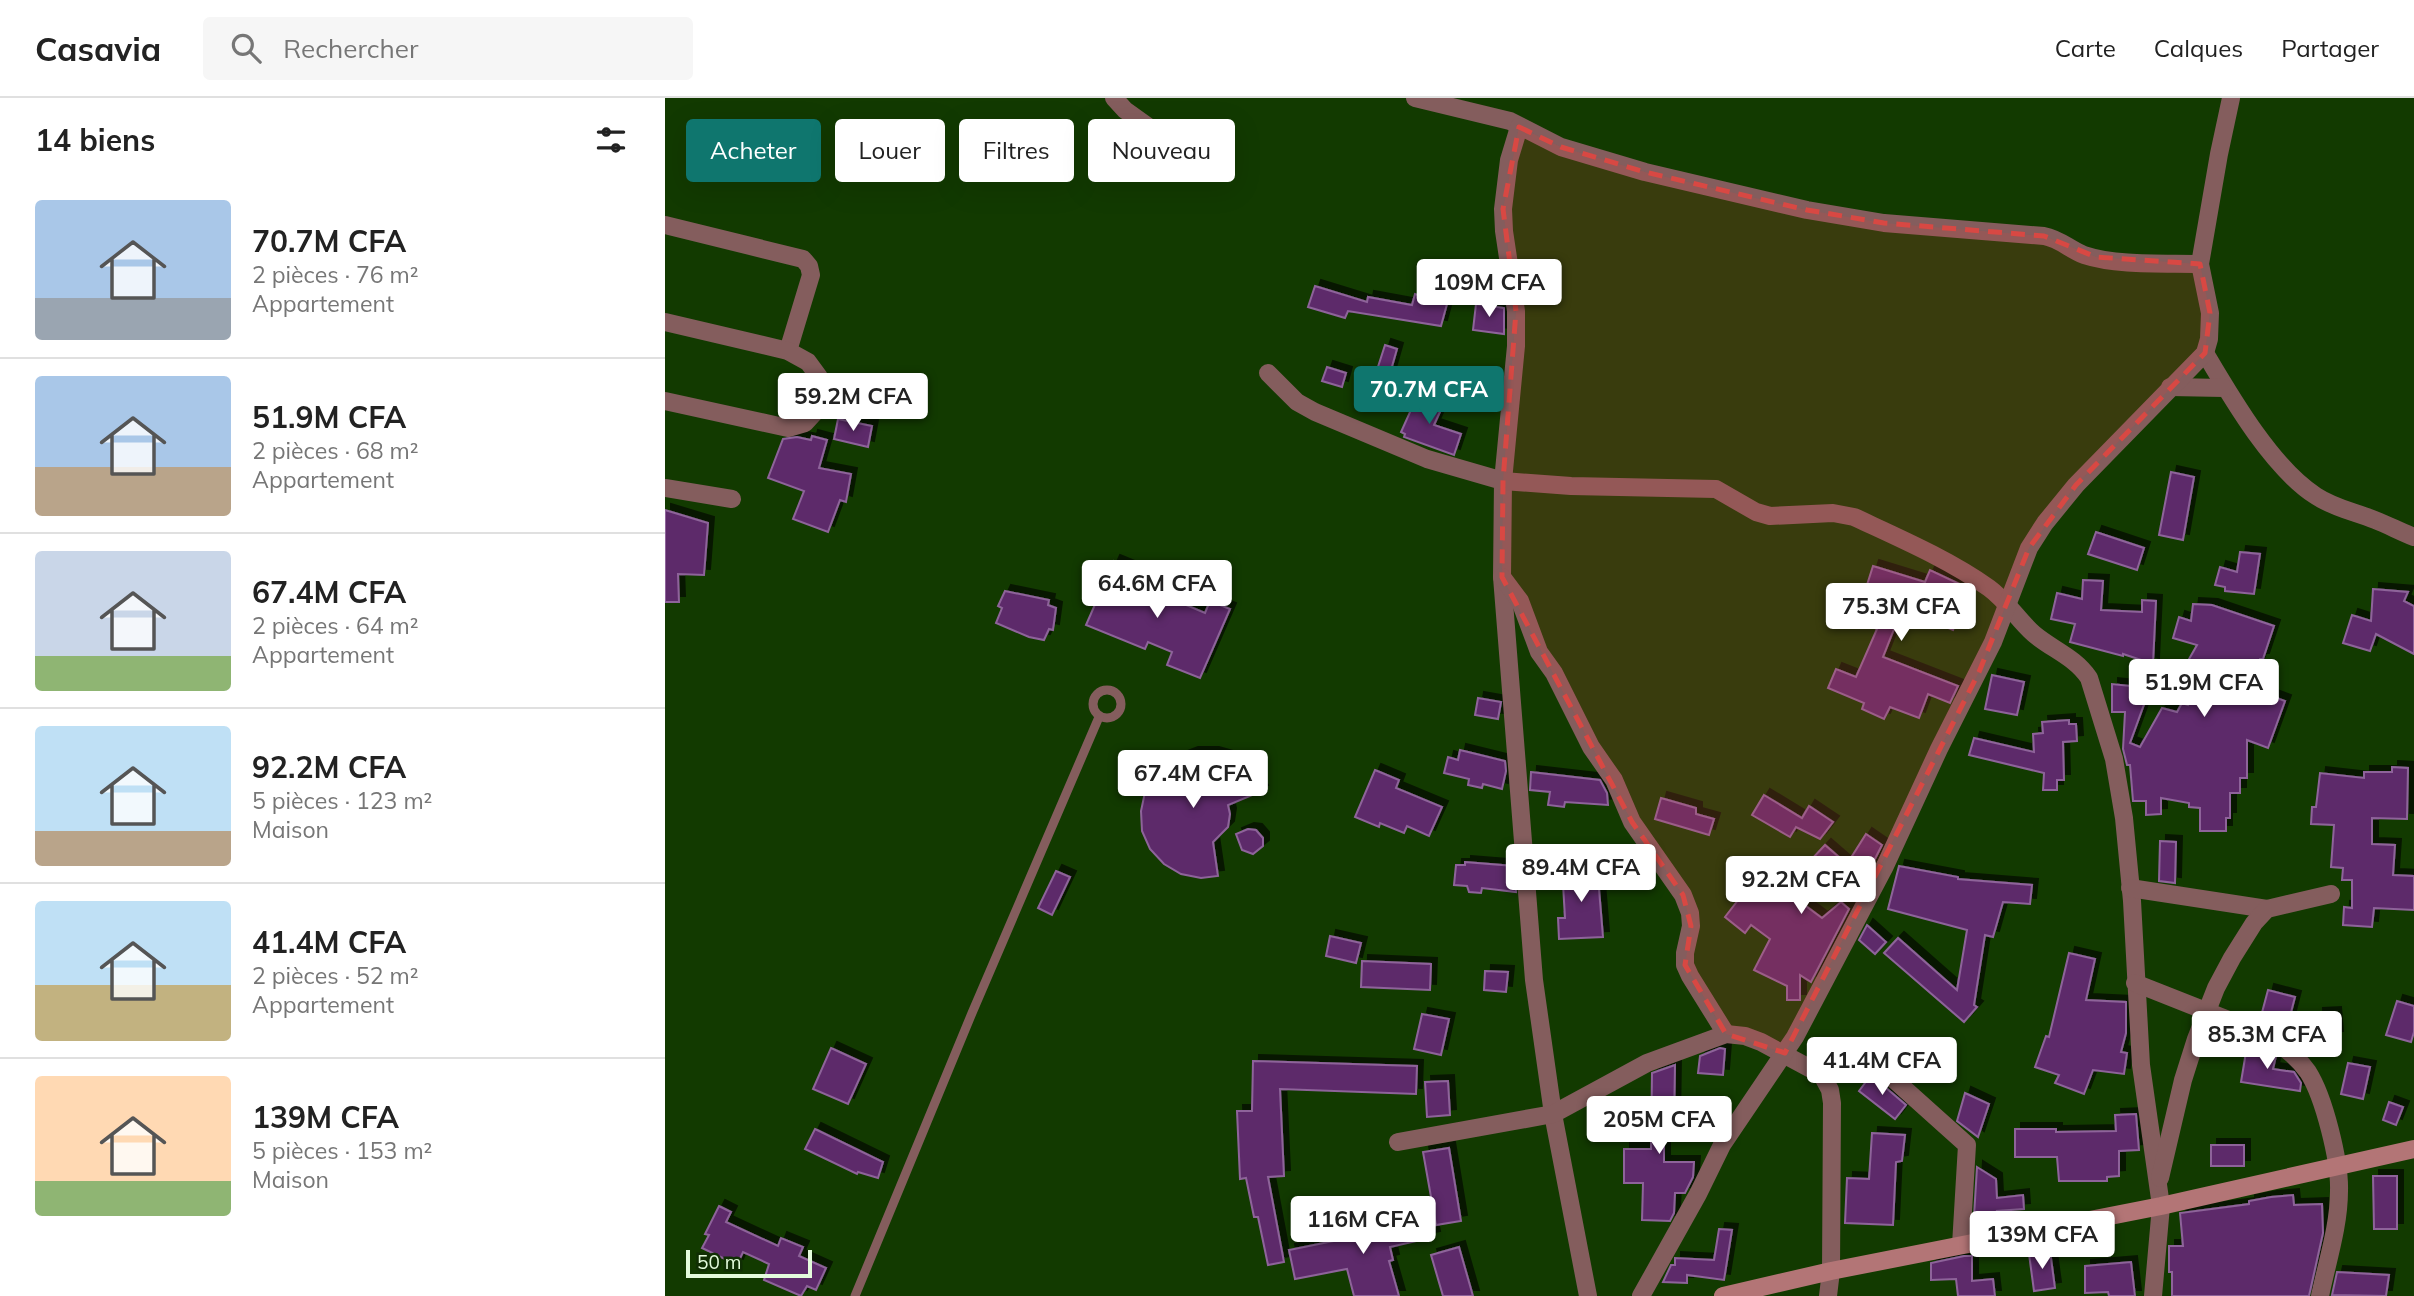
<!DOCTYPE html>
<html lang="fr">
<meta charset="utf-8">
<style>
body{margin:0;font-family:Mulish,sans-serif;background:#f6f6f6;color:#222;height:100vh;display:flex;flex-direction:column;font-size:26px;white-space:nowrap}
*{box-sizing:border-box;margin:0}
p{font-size:23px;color:#767676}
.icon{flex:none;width:38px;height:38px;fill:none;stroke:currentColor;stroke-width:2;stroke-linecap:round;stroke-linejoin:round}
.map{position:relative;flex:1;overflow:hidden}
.drawer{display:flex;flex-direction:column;background:#fff;width:665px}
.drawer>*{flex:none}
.guide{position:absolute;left:21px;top:21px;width:665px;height:63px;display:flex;gap:14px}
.scale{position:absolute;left:21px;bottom:18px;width:126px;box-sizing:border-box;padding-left:7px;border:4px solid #e4fbdc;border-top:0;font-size:19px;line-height:24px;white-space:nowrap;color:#e4fbdc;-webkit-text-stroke:5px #102e04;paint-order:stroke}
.price{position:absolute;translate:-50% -60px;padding:0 16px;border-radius:7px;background:#fff;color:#222;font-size:23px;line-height:46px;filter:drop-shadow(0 2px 4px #0008)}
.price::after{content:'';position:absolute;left:50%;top:42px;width:21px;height:16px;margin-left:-10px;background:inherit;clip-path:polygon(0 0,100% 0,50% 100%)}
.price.on{background:#0f766e;color:#fff}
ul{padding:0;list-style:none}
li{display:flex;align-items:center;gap:21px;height:175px;padding:0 35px}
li+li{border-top:2px solid #e0e0e0}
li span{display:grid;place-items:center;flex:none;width:196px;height:140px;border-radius:7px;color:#555}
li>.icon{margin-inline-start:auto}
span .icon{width:84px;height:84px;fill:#fffc;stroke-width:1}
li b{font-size:30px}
h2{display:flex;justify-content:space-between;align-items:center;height:84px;padding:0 35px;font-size:30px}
.chip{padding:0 24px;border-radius:7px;background:#fff;box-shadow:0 7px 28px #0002;font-size:24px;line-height:63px}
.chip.on{background:#0f766e;color:#fff}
header{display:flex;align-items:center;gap:42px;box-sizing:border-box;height:98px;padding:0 35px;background:#fff;border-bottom:2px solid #e0e0e0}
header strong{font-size:33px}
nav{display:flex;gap:38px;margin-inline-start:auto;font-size:24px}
.search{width:490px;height:63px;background:#f6f6f6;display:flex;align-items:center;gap:18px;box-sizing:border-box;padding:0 24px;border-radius:7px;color:#767676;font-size:26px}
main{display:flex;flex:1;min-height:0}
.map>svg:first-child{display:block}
.building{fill:#5d2c6b;stroke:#8e649a;stroke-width:2;filter:url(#shadow)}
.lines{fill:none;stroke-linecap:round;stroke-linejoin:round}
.lane{stroke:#845d5d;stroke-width:9}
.street{stroke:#845d5d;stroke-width:18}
.secondary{stroke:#b37576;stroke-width:18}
.marked{fill:#d84843;fill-opacity:0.2;stroke:#d84843;stroke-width:5;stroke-dasharray:14 9;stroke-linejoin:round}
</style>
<header>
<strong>Casavia</strong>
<div class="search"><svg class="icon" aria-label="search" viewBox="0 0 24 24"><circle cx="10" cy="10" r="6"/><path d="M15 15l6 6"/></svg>Rechercher</div>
<nav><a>Carte</a><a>Calques</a><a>Partager</a></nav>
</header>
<main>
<section class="drawer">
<h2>14 biens<svg class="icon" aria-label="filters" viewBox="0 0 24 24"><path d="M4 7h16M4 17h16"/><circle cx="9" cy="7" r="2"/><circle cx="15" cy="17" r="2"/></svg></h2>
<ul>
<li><span style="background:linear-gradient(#a9c7e8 70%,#9aa5b1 0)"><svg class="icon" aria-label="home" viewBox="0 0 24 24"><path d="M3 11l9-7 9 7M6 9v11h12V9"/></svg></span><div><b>70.7M CFA</b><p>2 pièces · 76 m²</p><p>Appartement</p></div></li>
<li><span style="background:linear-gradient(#a9c7e8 65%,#b9a48a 0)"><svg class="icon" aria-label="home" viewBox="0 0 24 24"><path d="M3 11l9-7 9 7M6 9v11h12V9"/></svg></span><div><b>51.9M CFA</b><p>2 pièces · 68 m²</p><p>Appartement</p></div></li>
<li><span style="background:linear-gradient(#c9d6e8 75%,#8fb573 0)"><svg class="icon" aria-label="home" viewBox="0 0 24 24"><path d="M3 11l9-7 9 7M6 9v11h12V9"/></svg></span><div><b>67.4M CFA</b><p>2 pièces · 64 m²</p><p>Appartement</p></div></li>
<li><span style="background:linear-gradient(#bfe0f5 75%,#b9a48a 0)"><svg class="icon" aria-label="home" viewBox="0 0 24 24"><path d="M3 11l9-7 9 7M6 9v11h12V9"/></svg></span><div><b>92.2M CFA</b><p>5 pièces · 123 m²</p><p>Maison</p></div></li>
<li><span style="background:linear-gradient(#bfe0f5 60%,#c2b280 0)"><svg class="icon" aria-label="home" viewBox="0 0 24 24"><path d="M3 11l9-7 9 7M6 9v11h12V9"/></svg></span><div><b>41.4M CFA</b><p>2 pièces · 52 m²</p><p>Appartement</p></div></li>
<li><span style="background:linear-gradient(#ffd9b3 75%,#8fb573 0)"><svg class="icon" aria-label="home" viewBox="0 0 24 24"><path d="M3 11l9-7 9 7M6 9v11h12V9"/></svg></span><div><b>139M CFA</b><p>5 pièces · 153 m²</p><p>Maison</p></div></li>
</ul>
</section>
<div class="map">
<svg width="1749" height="1198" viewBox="0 0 1749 1198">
<defs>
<filter id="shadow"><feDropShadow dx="6" dy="-6" stdDeviation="0" flood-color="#0009"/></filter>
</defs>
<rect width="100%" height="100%" fill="#123a00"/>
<g class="building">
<polygon points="650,188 702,204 703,199 747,207 750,196 782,206 776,228 683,213 680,220 643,209"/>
<polygon points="811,206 839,210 839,236 808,232"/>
<polygon points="720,247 732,251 724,279 711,275"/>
<polygon points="662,269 681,275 677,289 657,283"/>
<polygon points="754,294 779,305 769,327 796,336 789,357 739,339 740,336 736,334"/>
<polygon points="173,321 207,328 203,349 169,341"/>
<polygon points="147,338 162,342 154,370 186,376 181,404 175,402 163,434 128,421 139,393 103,380 118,341 132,339 146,342"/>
<polygon points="1506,374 1529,379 1518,442 1494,437"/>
<polygon points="0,412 43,425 39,477 13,476 14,504 0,504"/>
<polygon points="1431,434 1479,450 1472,472 1423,456"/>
<polygon points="1575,454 1595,456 1589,496 1560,493 1560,489 1550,487 1555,469 1572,474"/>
<polygon points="449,463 476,474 471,486 540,515 545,503 565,511 535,580 502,567 507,554 483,544 480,551 421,527"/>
<polygon points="1208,468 1260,484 1265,472 1305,491 1288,532 1237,511 1218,559 1293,588 1285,605 1263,596 1254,620 1225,609 1219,621 1197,611 1199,605 1163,590 1171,571 1191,579 1212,531 1199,525 1211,493 1201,490"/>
<polygon points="1418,482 1438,483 1436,512 1477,514 1477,502 1491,503 1488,566 1458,556 1458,558 1405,544 1410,526 1386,521 1392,495 1417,501"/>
<polygon points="1708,491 1743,494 1739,503 1749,508 1749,556 1711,536 1705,553 1678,545 1687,517 1706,523"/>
<polygon points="340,493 384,502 383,507 391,510 388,532 384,531 379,542 364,539 331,525 337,510 333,508"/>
<polygon points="1528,506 1547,507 1609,528 1598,561 1595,561 1585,590 1620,603 1603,650 1582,642 1582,680 1575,680 1575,695 1565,695 1565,720 1561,720 1561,733 1535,733 1535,710 1524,709 1524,705 1496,700 1496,716 1481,717 1481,703 1468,703 1465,667 1462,667 1458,651 1460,614 1447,614 1447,586 1485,590 1465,645 1475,649 1497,610 1512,614 1517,605 1523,607 1534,585 1516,575 1532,547 1508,540 1514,519 1526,523"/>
<polygon points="1327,577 1359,584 1352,617 1320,611"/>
<polygon points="813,600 836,604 833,621 810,617"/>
<polygon points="1404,622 1404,626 1411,626 1412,643 1398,644 1399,682 1392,682 1392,692 1378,692 1379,675 1304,657 1309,640 1369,654 1368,636 1378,635 1377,624"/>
<polygon points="795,652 840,663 841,673 837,691 818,686 817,690 803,687 804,681 779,675 783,659 793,662"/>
<polygon points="527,655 548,655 569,661 586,675 597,693 563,707 565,716 563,729 548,744 553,778 536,780 516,776 499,766 485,751 477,733 476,713 480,694 490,677 506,663"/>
<polygon points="1727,669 1743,670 1742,721 1707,720 1707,746 1730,747 1728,777 1749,778 1749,812 1709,810 1707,829 1678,827 1679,809 1687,810 1687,782 1677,782 1678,770 1666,769 1669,727 1646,726 1647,709 1651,709 1655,675 1699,680 1699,674 1727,674"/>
<polygon points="710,672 734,682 731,690 777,709 764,738 742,728 739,735 715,725 714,729 690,719"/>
<polygon points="866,674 935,682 942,695 943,707 900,704 899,709 883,707 885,694 865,692"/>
<polygon points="1099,697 1137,720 1144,708 1168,724 1155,741 1131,729 1125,739 1087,717"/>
<polygon points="996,700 1031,710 1031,716 1049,721 1044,737 990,721"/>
<polygon points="583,731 591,732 598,740 598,748 588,756 577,752 571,736"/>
<polygon points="1201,736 1217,747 1189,802 1184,800 1159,777 1137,805 1157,820 1176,804 1184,811 1146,884 1135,877 1135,902 1122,902 1122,888 1089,872 1105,841 1086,827 1080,835 1060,819 1094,775 1125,799 1148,767 1144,764 1160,747 1182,766"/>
<polygon points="1495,743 1511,744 1510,785 1494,783"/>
<polygon points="800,764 849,768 851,794 817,790 816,795 804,794 802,788 789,787 791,767 800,767"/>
<polygon points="932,767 938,839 894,841 893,820 900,820 897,769"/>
<polygon points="1234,768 1293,779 1293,781 1367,787 1365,806 1338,804 1328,839 1320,837 1309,907 1312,909 1299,924 1219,855 1233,840 1292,892 1302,832 1223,811"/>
<polygon points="391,773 405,779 387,817 373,810"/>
<polygon points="1202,827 1221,844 1210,856 1194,842"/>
<polygon points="665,838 696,845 691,865 661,858"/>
<polygon points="1404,855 1430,861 1421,902 1461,904 1461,935 1456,954 1462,955 1459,976 1428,972 1419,996 1390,985 1394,977 1370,969 1381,938 1384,939"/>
<polygon points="697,863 766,866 765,892 696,889"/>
<polygon points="820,873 843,874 841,894 819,892"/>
<polygon points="1603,892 1630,899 1622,930 1595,922"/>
<polygon points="1732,903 1749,908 1749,934 1746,944 1721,937"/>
<polygon points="1670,915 1672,939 1653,940 1652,916"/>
<polygon points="757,916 784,921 776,957 749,951"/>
<polygon points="1582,948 1601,951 1611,958 1608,971 1629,974 1636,985 1635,993 1576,984"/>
<polygon points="166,950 201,966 183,1006 148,991"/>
<polygon points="1055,950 1060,951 1058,977 1033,975 1035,958"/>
<polygon points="588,963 752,968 751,996 615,991 619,1078 603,1079 619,1164 603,1167 593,1119 589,1119 581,1080 575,1081 572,1013 587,1013"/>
<polygon points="1683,965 1705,969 1698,1001 1676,996"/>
<polygon points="1010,967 1009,1027 999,1027 999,1064 1029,1064 1028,1079 1020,1095 1010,1095 1009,1115 1005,1123 977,1122 978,1085 959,1085 959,1051 986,1051 987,975"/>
<polygon points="1206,977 1241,1007 1230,1021 1194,993"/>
<polygon points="783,983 785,1017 762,1019 760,984"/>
<polygon points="1300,995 1324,1006 1313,1039 1292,1023"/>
<polygon points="1724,1004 1738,1009 1731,1027 1718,1022"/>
<polygon points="1471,1016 1474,1052 1454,1053 1454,1078 1442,1079 1442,1083 1394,1083 1392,1059 1350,1059 1350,1031 1391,1031 1391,1034 1451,1033 1450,1017"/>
<polygon points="150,1031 218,1064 213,1080 193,1074 192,1076 140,1051"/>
<polygon points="1207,1035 1240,1037 1237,1063 1231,1064 1228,1127 1180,1125 1182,1080 1204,1081"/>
<rect x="1546" y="1047" width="33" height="21"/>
<polygon points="784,1050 796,1123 771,1127 758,1054"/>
<polygon points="1312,1069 1331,1081 1332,1100 1358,1097 1359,1111 1332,1113 1333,1117 1309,1118"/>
<polygon points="1708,1078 1732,1078 1732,1131 1709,1131"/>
<polygon points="1628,1097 1629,1107 1657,1106 1658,1135 1644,1198 1507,1198 1507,1174 1504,1174 1504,1148 1518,1148 1515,1115 1584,1106 1584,1103 1606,1099"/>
<polygon points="54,1108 66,1114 61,1124 113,1148 116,1140 138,1149 134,1158 161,1170 151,1192 142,1188 136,1198 99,1182 104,1166 78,1154 72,1167 37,1150 44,1137 40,1136"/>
<polygon points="764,1116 769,1139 725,1149 728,1162 724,1163 734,1198 689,1198 682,1171 630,1181 624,1152 708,1135 706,1129"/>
<polygon points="1054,1131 1067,1132 1059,1182 1022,1177 1022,1185 998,1184 1006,1167 1010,1167 1010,1160 1049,1162"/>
<polygon points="794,1149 808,1198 778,1198 766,1157"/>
<polygon points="1385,1153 1390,1190 1369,1193 1364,1156"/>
<polygon points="1299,1158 1307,1158 1307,1183 1328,1181 1330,1198 1293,1198 1291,1181 1266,1182 1266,1165"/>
<polygon points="1466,1164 1470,1198 1444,1198 1443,1194 1420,1195 1420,1168"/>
<polygon points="1672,1174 1724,1177 1721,1198 1667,1197"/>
</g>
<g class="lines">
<g class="lane">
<circle cx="442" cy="606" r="14"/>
<polyline points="190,1198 307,915 434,619"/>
</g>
<g class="street">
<polyline points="449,0 460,12 513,50"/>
<path d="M750,0L845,23L896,49L980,74L1142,112L1219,125L1379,138C1395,141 1404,151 1419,157C1452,168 1500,165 1535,166"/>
<polyline points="854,29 844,62 838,111 839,133 851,213 851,248 838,383 837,479 869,882 888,1016 923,1198"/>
<polyline points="0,127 138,161 144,168 146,177 123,253"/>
<polyline points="0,224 123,253 143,264 154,279 155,297 151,313 140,325 123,330 0,303"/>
<path d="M1540,255C1566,299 1607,370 1651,398C1669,410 1690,414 1710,422C1723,427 1736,434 1749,439"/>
<path d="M603,275L632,304L650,314L762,361L838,383L906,388L1051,391L1091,414L1105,418L1168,415L1189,419C1234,440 1283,461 1324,490C1342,503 1353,522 1369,536C1388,552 1410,559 1424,580L1449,661L1459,720L1467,803L1476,967L1496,1108L1488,1198"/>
<polyline points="1505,289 1559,290"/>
<polyline points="0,390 67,401"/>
<polyline points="837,479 855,503 874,554 889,575 926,649 949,682 967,724 1018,797 1025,815 1026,828 1020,855 1020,867 1025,878 1061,936"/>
<polyline points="1465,790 1602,811"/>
<path d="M1470,885L1594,934C1613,944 1631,957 1643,974C1659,999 1675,1063 1674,1093C1674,1128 1662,1164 1655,1198"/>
<polyline points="1205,960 1302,1047 1296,1147"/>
<polyline points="733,1044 888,1016 982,965 1061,936 1080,938 1096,944 1148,972 1158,979 1165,992 1167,1005 1166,1173 1163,1198"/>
<polyline points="1495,1080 1518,982 1531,941 1551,890 1567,860 1589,825 1602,811 1666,796"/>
<polyline points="976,1198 1033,1096 1057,1047 1130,939 1220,768 1274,651 1328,544 1364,450 1380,425 1411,387 1540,255 1544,241 1545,215 1535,166 1554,56 1566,0"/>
</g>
<polyline class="secondary" points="1058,1198 1166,1173 1496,1108 1749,1051"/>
</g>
<path class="marked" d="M854,29L896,49L980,74L1142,112L1219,125L1379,138L1431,159L1535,166L1545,215L1540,255L1411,387L1364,450L1314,574L1120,955L1061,936L1020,867L1026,828L1018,797L967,724L837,479L838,383L851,213L838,111Z"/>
</svg>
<div class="scale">50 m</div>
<b class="price" style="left:824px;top:221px">109M CFA</b>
<b class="price on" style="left:764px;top:328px">70.7M CFA</b>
<b class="price" style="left:188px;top:335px">59.2M CFA</b>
<b class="price" style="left:492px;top:522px">64.6M CFA</b>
<b class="price" style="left:1236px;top:545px">75.3M CFA</b>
<b class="price" style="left:1539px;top:621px">51.9M CFA</b>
<b class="price" style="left:528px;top:712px">67.4M CFA</b>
<b class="price" style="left:916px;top:806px">89.4M CFA</b>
<b class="price" style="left:1136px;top:818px">92.2M CFA</b>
<b class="price" style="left:1602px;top:973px">85.3M CFA</b>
<b class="price" style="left:1217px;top:999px">41.4M CFA</b>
<b class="price" style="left:994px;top:1058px">205M CFA</b>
<b class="price" style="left:698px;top:1158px">116M CFA</b>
<b class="price" style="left:1377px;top:1173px">139M CFA</b>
<div class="guide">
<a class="chip on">Acheter</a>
<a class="chip">Louer</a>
<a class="chip">Filtres</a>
<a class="chip">Nouveau</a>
</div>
</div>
</main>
